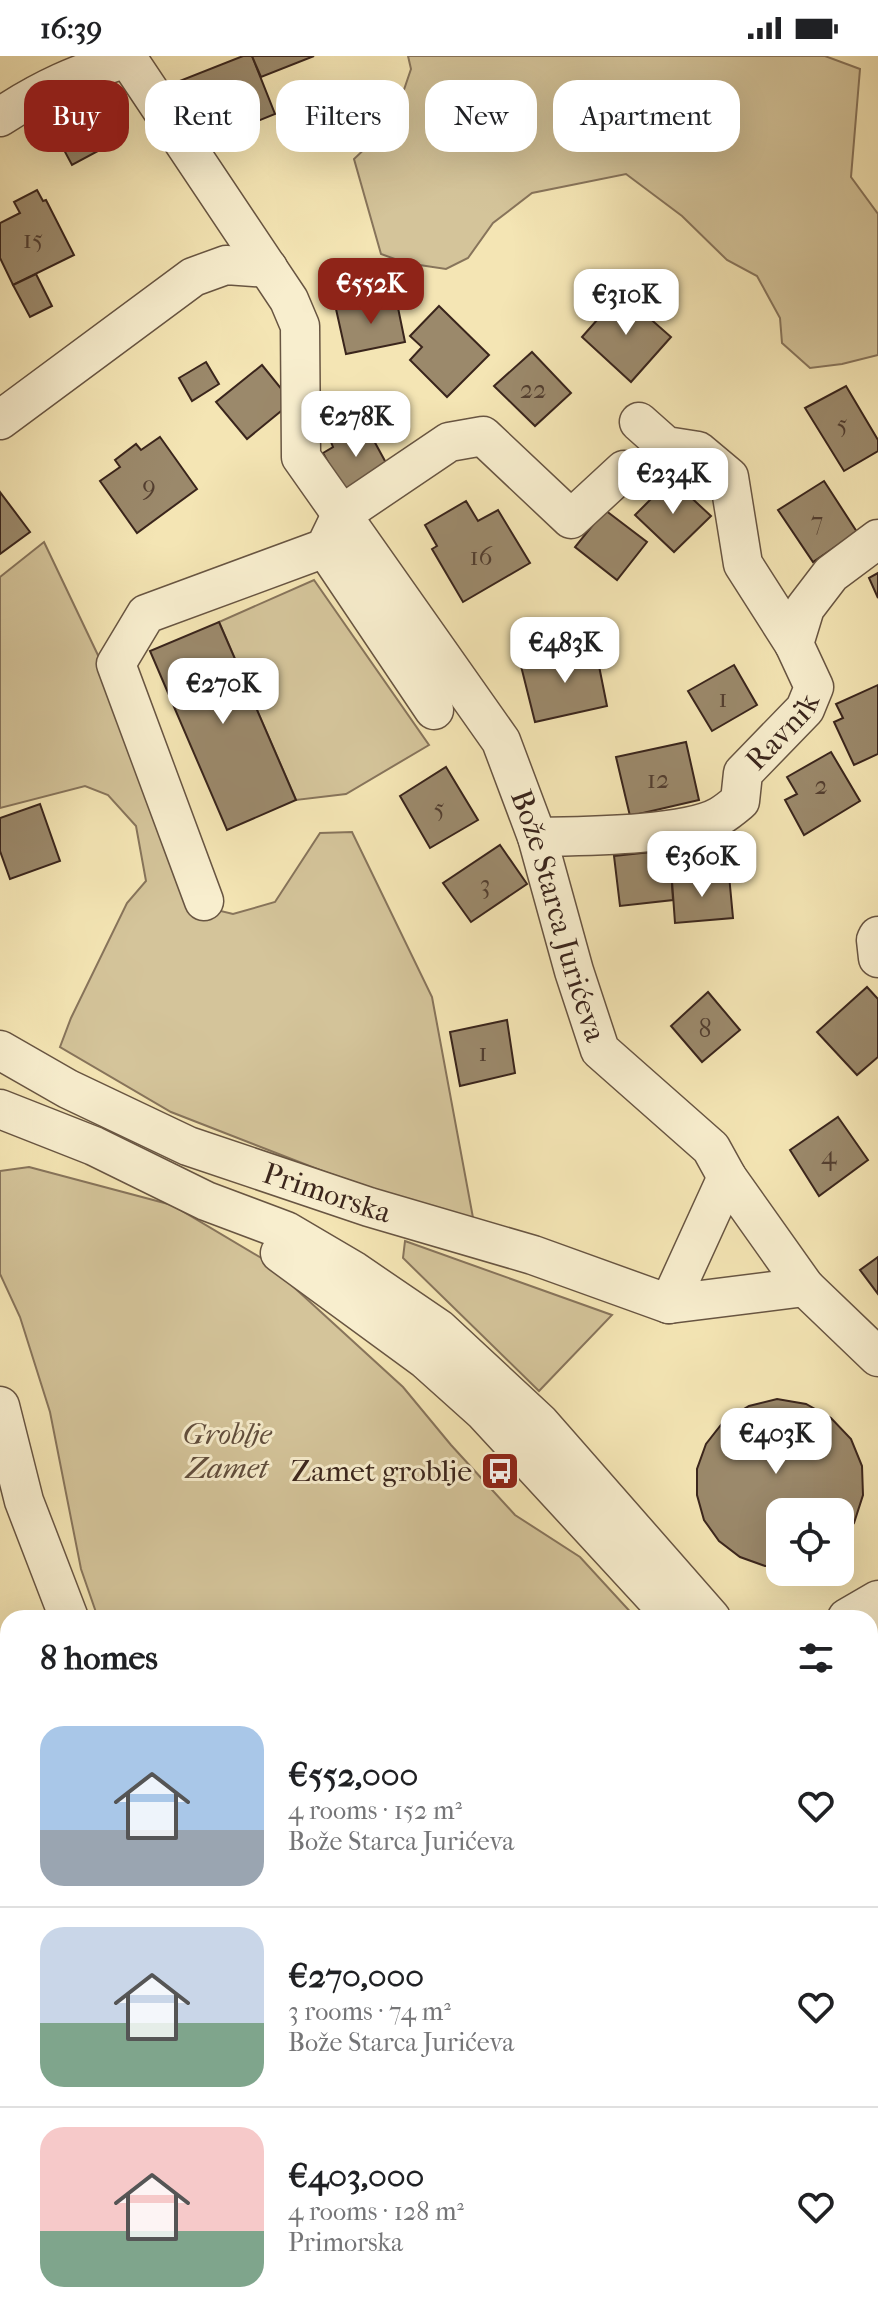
<!DOCTYPE html>
<meta charset="utf-8">
<style>
body{margin:0;font-family:"IM FELL French Canon",serif;background:#f6f6f6;color:#202124;height:100vh;display:flex;flex-direction:column;font-size:30px;white-space:nowrap}
*{box-sizing:border-box;margin:0}
p{font-size:26px;color:#757577}
.icon{flex:none;width:44px;height:44px;fill:none;stroke:currentColor;stroke-width:2;stroke-linecap:round;stroke-linejoin:round}
.map{position:relative;flex:1;overflow:hidden}
.panel{position:absolute;left:0px;top:1554px;width:878px;height:714px;display:flex;flex-direction:column;background:#fff;border-radius:24px 24px 0 0;box-shadow:0 8px 32px #0002}
.panel>*{flex:none}
.top-card{position:absolute;left:24px;top:24px;width:830px;height:72px;display:flex;gap:16px}
.tools{position:absolute;left:766px;top:1442px;display:grid;gap:16px}
.tools a{display:grid;place-items:center;width:88px;height:88px;border-radius:16px;background:#fff;box-shadow:0 8px 32px #0002;font-size:40px}
.price{position:absolute;translate:-50% -68px;padding:0 18px;border-radius:16px;background:#fff;color:#222;font-size:26px;line-height:52px;filter:drop-shadow(0 2px 4px #0008)}
.price::after{content:'';position:absolute;left:50%;top:48px;width:24px;height:18px;margin-left:-12px;background:inherit;clip-path:polygon(0 0,100% 0,50% 100%)}
.price.current{background:#8f2418;color:#fff}
ul{padding:0;list-style:none}
li{display:flex;align-items:center;gap:24px;height:200px;padding:0 40px}
li+li{border-top:2px solid #e0e0e0}
li span{display:grid;place-items:center;flex:none;width:224px;height:160px;border-radius:24px;color:#555}
li>.icon{margin-inline-start:auto}
span .icon{width:96px;height:96px;fill:#fffc;stroke-width:1}
li b{font-size:34px}
h2{display:flex;justify-content:space-between;align-items:center;height:96px;padding:0 40px;font-size:34px}
.pill{padding:0 28px;border-radius:24px;background:#fff;box-shadow:0 8px 32px #0002;font-size:28px;line-height:72px}
.pill.current{background:#8f2418;color:#fff}
.status{display:flex;justify-content:space-between;align-items:center;height:56px;padding:0 40px;background:#fff;direction:ltr}
.status svg{height:22px;fill:currentColor}
.map>svg:first-child{display:block}
.green{fill:#d4c49a;stroke:#87745b;stroke-width:2}
.building{fill:#9b896b;stroke:#3a251c;stroke-width:2}
.lines{fill:none;stroke-linecap:round;stroke-linejoin:round}
.minor-casing{stroke:#685542;stroke-width:41}
.highway-casing{stroke:#3a251c;stroke-width:47}
.minor{stroke:#f8eece;stroke-width:38}
.highway{stroke:#f4e5b4;stroke-width:44}
.labels{text-anchor:middle;dominant-baseline:central;stroke-width:6;stroke-linejoin:round;paint-order:stroke}
.number-label{font-size:26px;fill:#523e30}
.street-label{font-size:30px;fill:#3a251c;stroke:#f8eece}
.park-label{font-size:30px;font-style:italic;fill:#604d3c;stroke:#f8eece}
.poi-label{font-size:30px;fill:#3a251c;stroke:#f8eece;text-anchor:end}
</style>
<div class="status"><b>16:39</b><svg viewBox="0 0 49 12"><path d="M0 12V9h3v3zM5 12V6h3v6zM10 12V3h3v9zM15 12V0h3v12zM26 1h20v11H26zM47 4h2v5h-2z"/></svg></div>
<div class="map">
<svg width="878" height="2267" viewBox="0 0 878 2267">
<rect width="100%" height="100%" fill="#f4e5b4"/>
<filter id="stains"><feTurbulence type="fractalNoise" baseFrequency=".0025" numOctaves="4"/><feColorMatrix values="0 0 0 0 .2 0 0 0 0 .09 0 0 0 0 .02 0 0 0 .5 -.17"/></filter>
<radialGradient id="worn" r=".72"><stop offset=".6" stop-color="#630" stop-opacity="0"/><stop offset="1" stop-color="#630" stop-opacity=".3"/></radialGradient>
<g class="green">
<polygon points="408,0 825,0 860,13 851,121 878,158 878,299 842,308 810,312 782,287 780,262 757,220 727,204 682,160 626,118 532,137 493,167 468,202 446,213 406,207 381,198 354,103 393,66 411,13"/>
<polygon points="44,486 106,616 204,851 233,858 275,846 320,777 352,776 432,941 474,1167 325,1116 171,1056 60,991 71,962 127,847 146,825 136,770 108,739 85,730 0,752 0,521"/>
<polygon points="314,524 429,689 346,738 296,744 219,566"/>
<polygon points="29,1111 172,1149 263,1203 403,1331 451,1389 515,1459 580,1501 636,1562 98,1562 81,1513 50,1356 20,1261 0,1218 0,1115"/>
<polygon points="405,1185 612,1259 539,1335 403,1202"/>
<polygon points="0,1695 8,1696 8,1804 0,1803"/>
<polygon points="870,1809 878,1814 878,1879 870,1878"/>
</g>
<g class="building">
<polygon points="243,0 252,0 275,58 243,71 239,62 218,70 214,60 193,68 177,26"/>
<polygon points="252,0 314,0 261,21"/>
<polygon points="108,51 124,81 72,109 56,79"/>
<polygon points="37,134 43,145 46,144 74,199 13,229 0,202 0,167 20,157 14,146"/>
<polygon points="36,218 52,250 30,261 13,229"/>
<polygon points="621,237 671,281 631,326 582,281"/>
<polygon points="396,242 405,286 346,298 336,253"/>
<polygon points="439,250 489,299 447,341 410,304 422,291 410,280"/>
<polygon points="532,296 571,337 535,370 494,330"/>
<polygon points="206,306 219,328 192,345 179,322"/>
<polygon points="262,309 292,346 247,383 216,346"/>
<polygon points="846,330 878,384 878,395 844,415 805,352"/>
<polygon points="361,361 391,416 349,444 323,397 333,391 329,381"/>
<polygon points="160,381 197,433 137,477 100,425 120,411 115,404 136,388 141,394"/>
<polygon points="671,423 711,460 674,496 635,459"/>
<polygon points="824,425 857,476 813,506 778,454"/>
<polygon points="0,436 30,476 0,498"/>
<polygon points="466,445 478,465 498,454 530,507 463,546 432,493 437,490 425,469"/>
<polygon points="605,454 647,486 617,524 575,491"/>
<polygon points="878,517 878,542 869,522"/>
<polygon points="219,566 296,744 227,774 150,595"/>
<polygon points="595,590 607,650 535,666 521,610"/>
<polygon points="734,609 757,649 712,675 688,635"/>
<polygon points="878,629 878,698 854,709 834,666 843,662 836,648"/>
<polygon points="686,686 699,744 630,760 616,701"/>
<polygon points="831,696 860,745 804,779 785,744 797,738 787,721"/>
<polygon points="446,711 478,764 430,792 400,740"/>
<polygon points="40,748 60,805 10,823 0,795 0,762"/>
<polygon points="500,789 527,828 471,866 443,827"/>
<polygon points="670,794 673,844 620,850 614,800"/>
<polygon points="729,819 733,862 675,867 672,825"/>
<polygon points="867,931 878,943 878,1001 857,1019 817,976"/>
<polygon points="708,936 740,974 702,1006 671,970"/>
<polygon points="507,964 515,1017 460,1030 450,976"/>
<polygon points="838,1061 868,1104 819,1140 790,1094"/>
<polygon points="878,1201 878,1238 860,1214"/>
<polygon points="777,1343 806,1348 831,1362 851,1383 862,1410 863,1439 854,1467 840,1485 840,1456 780,1456 780,1510 765,1510 740,1501 719,1485 704,1464 697,1439 697,1413 706,1388 724,1365 749,1350"/>
<polygon points="0,2079 8,2080 8,2215 0,2214"/>
<polygon points="870,2154 878,2154 878,2267 868,2267"/>
<rect x="269" y="2260" width="80" height="7"/>
<polygon points="645,2260 745,2260 744,2267 645,2267"/>
</g>
<g class="lines">
<g class="minor-casing">
<g id="minor">
<path id="s1" d="M126,0L289,244L300,270L301,401L501,685L537,781L574,915L600,994L711,1092L727,1121L805,1231L878,1301"/>
<path d="M0,61C44,32 77,18 127,2"/>
<polyline points="0,364 193,221 226,209 268,212"/>
<polyline points="639,366 666,390 698,395 729,421 743,508 794,588"/>
<polyline points="325,492 434,654"/>
<path id="s2" d="M537,781C580,780 685,780 720,760C727,756 734,750 740,745L743,717L805,653L814,631L794,588L805,552L831,518L878,483"/>
<polyline points="204,845 116,608 146,558 325,492 341,459 449,386 483,380 571,463 624,414"/>
<polyline points="878,880 876,884 878,902"/>
<path id="s3" d="M0,994L68,1033L188,1090L369,1151L533,1199L669,1248L805,1231"/>
<polyline points="0,1053 94,1090 206,1145 286,1175 354,1215 439,1273 540,1367 711,1562"/>
<polyline points="280,1197 426,1304 484,1356 674,1562"/>
<polyline points="669,1248 727,1121"/>
<polyline points="0,1350 24,1445 69,1562"/>
<polyline points="847,1562 878,1544"/>
<polyline points="870,1591 878,1574"/>
<polyline points="870,1688 878,1701"/>
<polyline points="870,1738 878,1745"/>
<polyline points="0,2033 8,2034"/>
<polyline points="0,2241 8,2242"/>
<polyline points="96,2260 110,2267"/>
<polyline points="544,2260 552,2267"/>
<polyline points="401,2267 402,2260"/>
<polyline points="472,2267 482,2260"/>
<polyline points="772,2267 773,2260"/>
</g>
</g>
<g class="highway-casing">
<g id="highway">
<polyline points="0,1864 8,1865"/>
<polyline points="0,1945 8,1946"/>
<polyline points="870,1952 878,1952"/>
<polyline points="870,2031 878,2032"/>
</g>
</g>
<use href="#minor" class="minor"/>
<use href="#highway" class="highway"/>
</g>
<defs>
<g id="bus-square" transform="scale(2)"><rect x="-9" y="-9" width="18" height="18" rx="4" fill="#8f2418" stroke="#f8eece"/><path d="M-5-6H5V4H4V6H2V4H-2V6H-4V4H-5ZM-3.5-4V0h7V-4ZM-3.5 1.2v1.5H-2V1.2ZM2 1.2v1.5H3.5V1.2Z" fill="#fff"/></g>
</defs>
<g fill-rule="evenodd">
<use href="#bus-square" x="500" y="1415"/>
</g>
<g class="labels">
<g class="number-label">
<text x="33" y="183">15</text>
<text x="533" y="333">22</text>
<text x="842" y="368">5</text>
<text x="149" y="429">9</text>
<text x="817" y="465">7</text>
<text x="481" y="500">16</text>
<text x="723" y="642">1</text>
<text x="658" y="723">12</text>
<text x="821" y="729">2</text>
<text x="439" y="752">5</text>
<text x="485" y="828">3</text>
<text x="705" y="972">8</text>
<text x="483" y="996">1</text>
<text x="829" y="1099">4</text>
</g>
<g class="street-label">
<text stroke="none"><textPath href="#s2" startOffset="296">Ravnik</textPath></text>
<text stroke="none"><textPath href="#s1" startOffset="984">Bože Starca Jurićeva</textPath></text>
<text stroke="none"><textPath href="#s3" startOffset="358">Primorska</textPath></text>
</g>
<g class="park-label">
<text x="227" y="1378">Groblje<tspan x="227" dy="34">Zamet</tspan></text>
</g>
<g class="poi-label">
<text x="472" y="1415">Zamet groblje</text>
</g>
</g>
<rect width="100%" height="100%" filter="url(#stains)"/>
<rect width="100%" height="100%" fill="url(#worn)"/>
</svg>
<div class="tools">
<a><svg class="icon" aria-label="locate" viewBox="0 0 24 24"><circle cx="12" cy="12" r="6"/><path d="M12 2v4M12 18v4M2 12h4M18 12h4"/></svg></a>
</div>
<b class="price current" style="left:371px;top:270px">€552K</b>
<b class="price" style="left:626px;top:281px">€310K</b>
<b class="price" style="left:356px;top:403px">€278K</b>
<b class="price" style="left:673px;top:460px">€234K</b>
<b class="price" style="left:565px;top:629px">€483K</b>
<b class="price" style="left:223px;top:670px">€270K</b>
<b class="price" style="left:702px;top:843px">€360K</b>
<b class="price" style="left:776px;top:1420px">€403K</b>
<div class="top-card">
<a class="pill current">Buy</a>
<a class="pill">Rent</a>
<a class="pill">Filters</a>
<a class="pill">New</a>
<a class="pill">Apartment</a>
</div>
<section class="panel">
<h2>8 homes<svg class="icon" aria-label="filters" viewBox="0 0 24 24"><path d="M4 7h16M4 17h16"/><circle cx="9" cy="7" r="2"/><circle cx="15" cy="17" r="2"/></svg></h2>
<ul>
<li><span style="background:linear-gradient(#a9c7e8 65%,#9aa5b1 0)"><svg class="icon" aria-label="home" viewBox="0 0 24 24"><path d="M3 11l9-7 9 7M6 9v11h12V9"/></svg></span><div><b>€552,000</b><p>4 rooms · 152 m²</p><p>Bože Starca Jurićeva</p></div><svg class="icon" aria-label="heart" viewBox="0 0 24 24"><path d="M12 20l-8-8c-3-5 5-10 8-4 3-6 11-1 8 4z"/></svg></li>
<li><span style="background:linear-gradient(#c9d6e8 60%,#7fa58c 0)"><svg class="icon" aria-label="home" viewBox="0 0 24 24"><path d="M3 11l9-7 9 7M6 9v11h12V9"/></svg></span><div><b>€270,000</b><p>3 rooms · 74 m²</p><p>Bože Starca Jurićeva</p></div><svg class="icon" aria-label="heart" viewBox="0 0 24 24"><path d="M12 20l-8-8c-3-5 5-10 8-4 3-6 11-1 8 4z"/></svg></li>
<li><span style="background:linear-gradient(#f6c9c9 65%,#7fa58c 0)"><svg class="icon" aria-label="home" viewBox="0 0 24 24"><path d="M3 11l9-7 9 7M6 9v11h12V9"/></svg></span><div><b>€403,000</b><p>4 rooms · 128 m²</p><p>Primorska</p></div><svg class="icon" aria-label="heart" viewBox="0 0 24 24"><path d="M12 20l-8-8c-3-5 5-10 8-4 3-6 11-1 8 4z"/></svg></li>
</ul>
</section>
</div>
